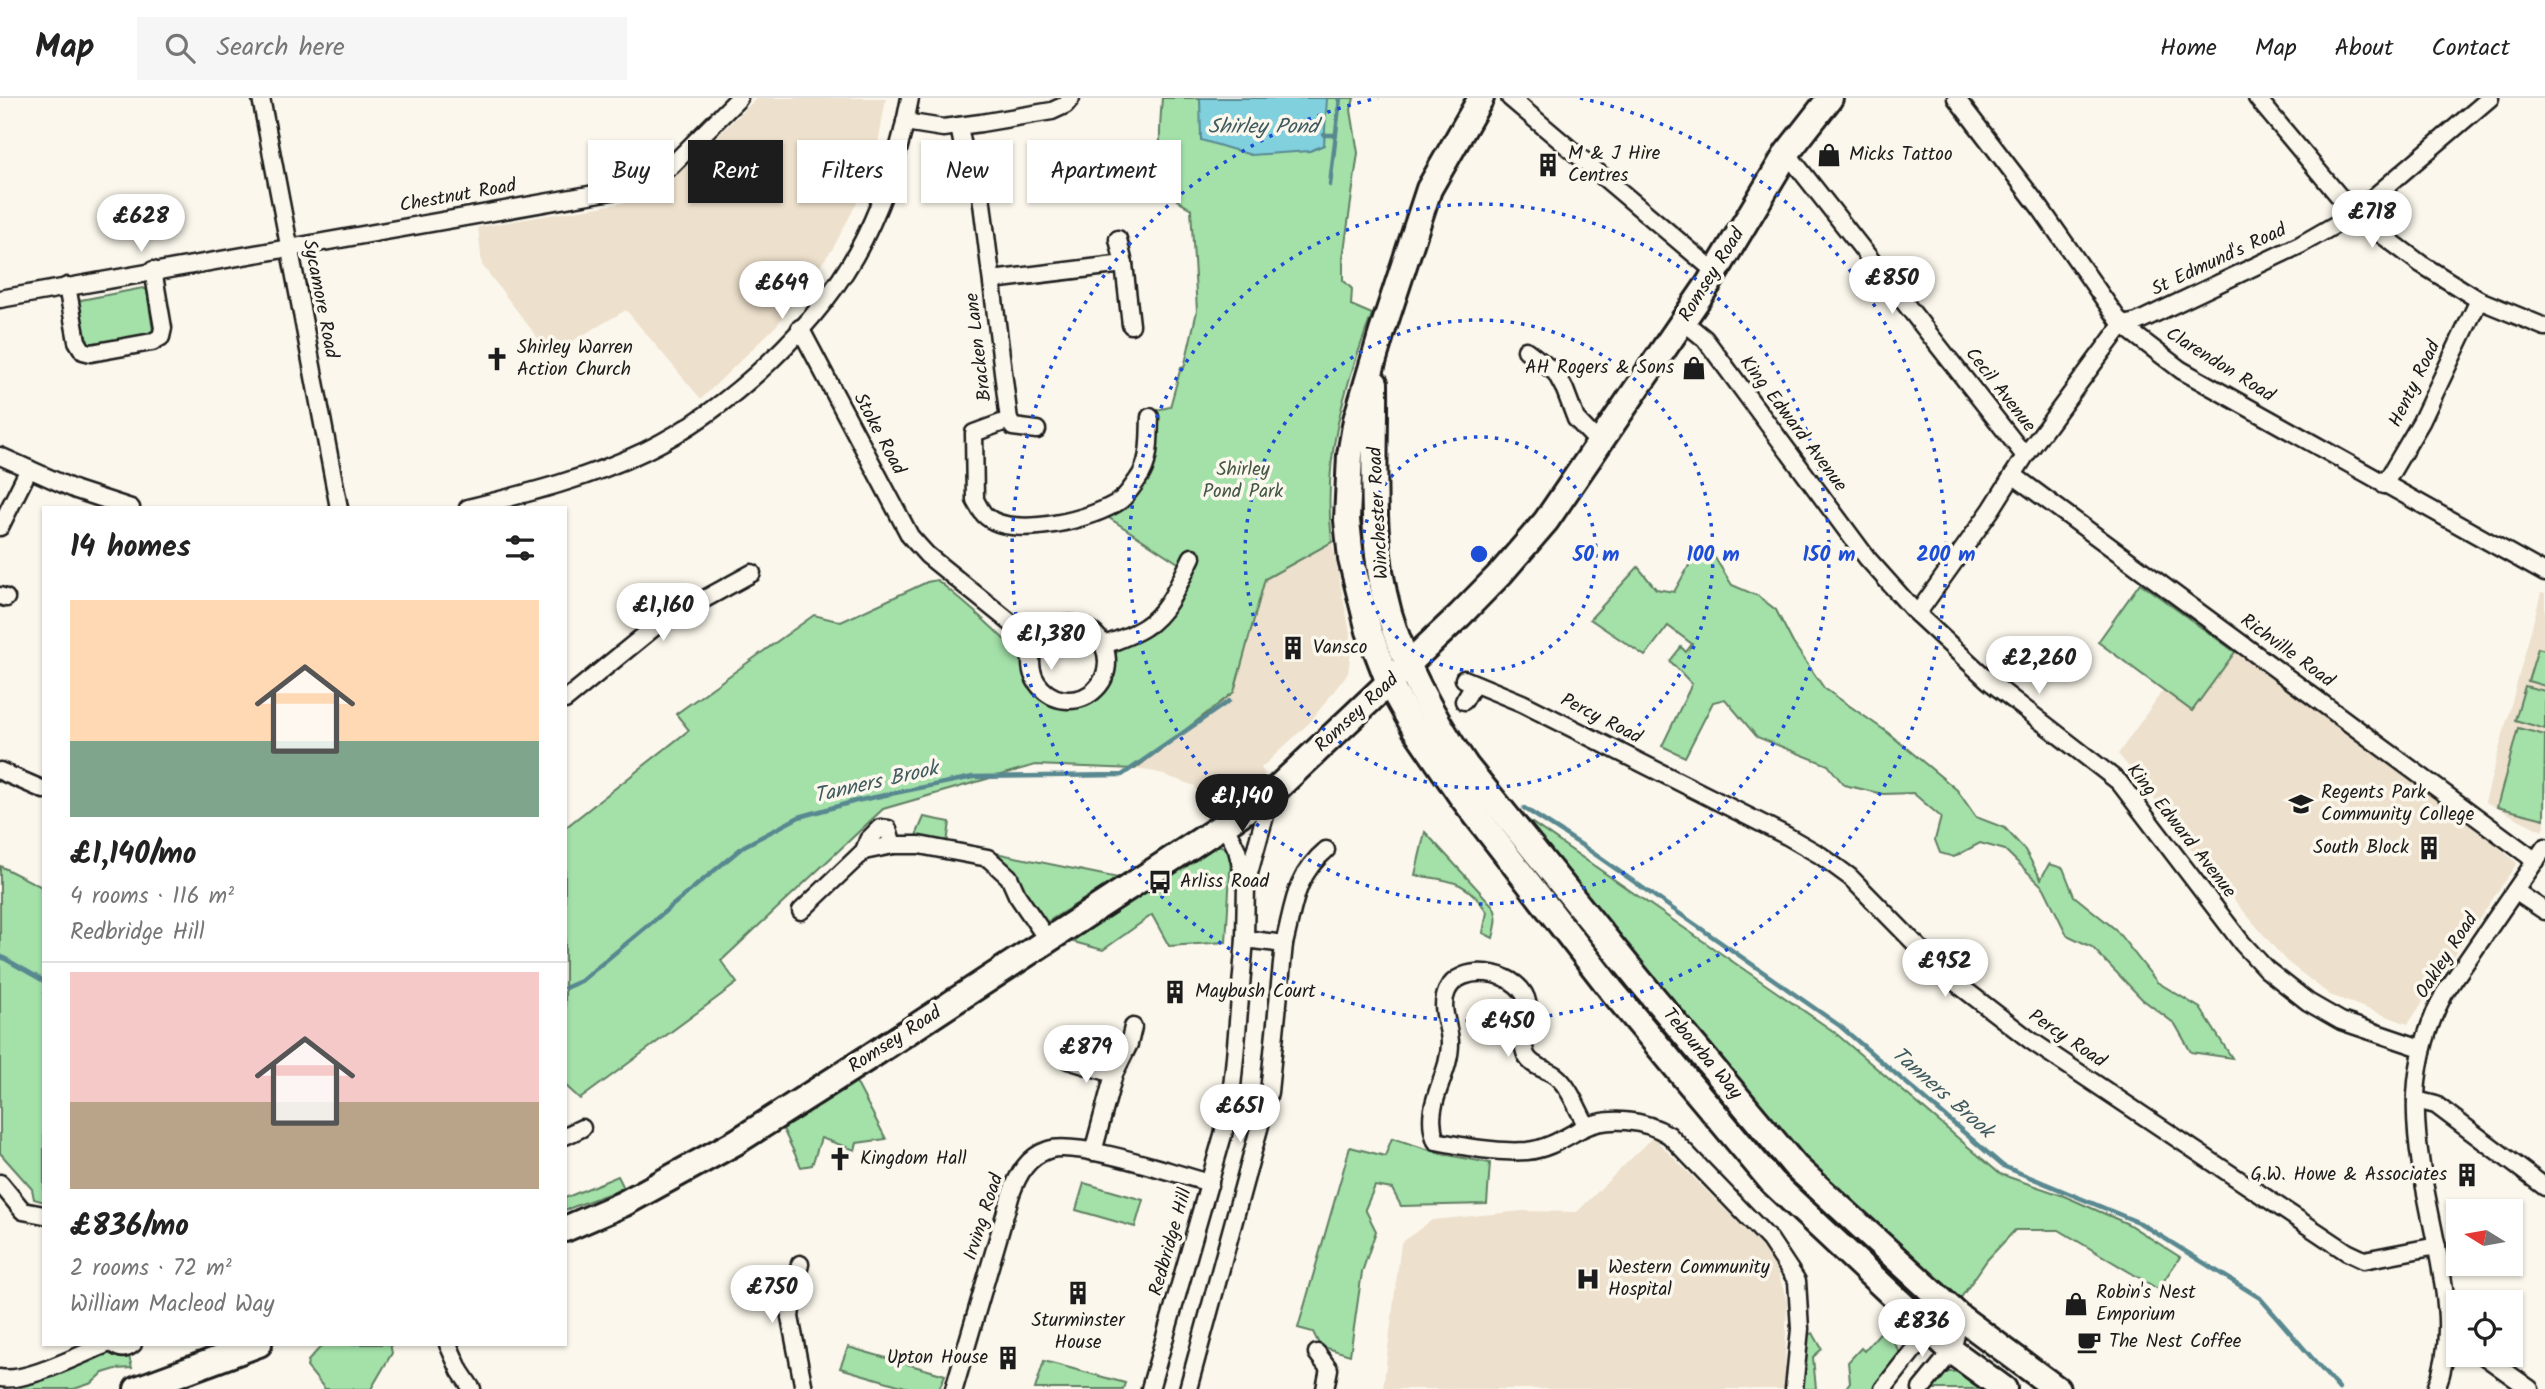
<!DOCTYPE html>
<meta charset="utf-8">
<style>
body{margin:0;font-family:Kalam,sans-serif;background:#f6f6f6;color:#222;height:100vh;display:flex;flex-direction:column;font-size:26px;white-space:nowrap}
*{box-sizing:border-box;margin:0}
p{font-size:23px;color:#767676}
.icon{flex:none;width:38px;height:38px;fill:none;stroke:currentColor;stroke-width:2;stroke-linecap:round;stroke-linejoin:round}
.map{position:relative;flex:1;overflow:hidden}
.sheet{position:absolute;left:42px;top:408px;width:525px;height:840px;display:flex;flex-direction:column;background:#fff;border-radius:0px;box-shadow:0 2px 5px #0004}
.sheet>*{flex:none}
.banner{position:absolute;left:588px;top:42px;width:665px;height:63px;display:flex;gap:14px}
.needle{width:46px;rotate:281deg}
.tools{position:absolute;left:2446px;top:1101px;display:grid;gap:14px}
.tools a{display:grid;place-items:center;width:77px;height:77px;border-radius:0px;background:#fff;box-shadow:0 2px 5px #0004;font-size:35px}
.price{position:absolute;translate:-50% -60px;padding:0 16px;border-radius:24px;background:#fff;color:#222;font-size:23px;line-height:46px;filter:drop-shadow(0 2px 4px #0008)}
.price::after{content:'';position:absolute;left:50%;top:42px;width:21px;height:16px;margin-left:-10px;background:inherit;clip-path:polygon(0 0,100% 0,50% 100%)}
.price.current{background:#1c1c1c;color:#fff}
ul{padding:0;list-style:none}
li{display:grid;align-content:center;gap:14px;height:371px;padding:0 28px}
li+li{border-top:2px solid #e0e0e0}
li span{display:grid;place-items:center;height:217px;border-radius:0px;color:#555}
li>.icon{margin-inline-start:auto}
span .icon{width:126px;height:126px;fill:#fffc;stroke-width:1}
li b{font-size:30px}
h2{display:flex;justify-content:space-between;align-items:center;height:84px;padding:0 28px;font-size:30px}
.chip{padding:0 24px;border-radius:0px;background:#fff;box-shadow:0 2px 5px #0004;font-size:24px;line-height:63px}
.chip.current{background:#1c1c1c;color:#fff}
header{display:flex;align-items:center;gap:42px;box-sizing:border-box;height:98px;padding:0 35px;background:#fff;border-bottom:2px solid #e0e0e0}
header strong{font-size:33px}
nav{display:flex;gap:38px;margin-inline-start:auto;font-size:24px}
.search{width:490px;height:63px;background:#f6f6f6;display:flex;align-items:center;gap:18px;box-sizing:border-box;padding:0 24px;border-radius:0px;color:#767676;font-size:26px}
.map>svg:first-child{display:block}
.built{fill:#ede0cc}
.green{fill:#a3e1a9;stroke:#607e62;stroke-width:2}
.water{fill:#81d0dd;stroke:#598890;stroke-width:2}
.lines{fill:none;stroke-linecap:round;stroke-linejoin:round}
.stream{stroke:#598890;stroke-width:4.5}
.minor-casing{stroke:#1c1c1c;stroke-width:21}
.primary-casing{stroke:#1c1c1c;stroke-width:30}
.minor{stroke:#fbf7ec;stroke-width:16}
.primary{stroke:#fbf7ec;stroke-width:24}
.ring{fill:none;stroke:#1d4ed8;stroke-width:3.5;stroke-dasharray:3.5 7}
.labels{text-anchor:middle;dominant-baseline:central;stroke-width:7;stroke-linejoin:round;paint-order:stroke}
.poi-label{font-size:19px;fill:#1c1c1c;stroke:#fbf7ec;text-anchor:start}
.street-label{font-size:19px;fill:#1c1c1c;stroke:#fbf7ec}
.park-label{font-size:19px;fill:#445746;stroke:#fbf7ec}
.water-label{font-size:21px;font-style:italic;fill:#3f5b60;stroke:#fbf7ec}
.centre{fill:#1d4ed8;stroke:#fbf7ec;stroke-width:3.5}
.ring-label{font-size:21px;text-anchor:middle;font-weight:bold;fill:#1d4ed8;stroke:#fbf7ec;stroke-width:7;stroke-linejoin:round;paint-order:stroke}
</style>
<header>
<strong>Map</strong>
<div class="search"><svg class="icon" aria-label="search" viewBox="0 0 24 24"><circle cx="10" cy="10" r="6"/><path d="M15 15l6 6"/></svg>Search here</div>
<nav><a>Home</a><a>Map</a><a>About</a><a>Contact</a></nav>
</header>
<div class="map">
<svg width="2545" height="1291" viewBox="0 0 2545 1291">
<rect width="100%" height="100%" fill="#fbf7ec"/>
<filter id="ink" filterUnits="userSpaceOnUse"><feTurbulence type="fractalNoise" baseFrequency=".0143" numOctaves="2"/><feDisplacementMap in="SourceGraphic" scale="14" xChannelSelector="R" yChannelSelector="G"/><feConvolveMatrix kernelMatrix="1 2 1 2 8 2 1 2 1" color-interpolation-filters="sRGB"/></filter>
<g filter="url(#ink)">
<g class="built">
<polygon points="757,0 886,0 873,74 833,150 777,227 701,301 626,212 550,256 482,167 478,129 635,103 663,90"/>
<polygon points="1332,444 1352,545 1348,575 1310,624 1261,670 1265,676 1208,717 1195,688 1156,674 1135,671 1234,594 1265,481"/>
<polygon points="2140,485 2474,728 2517,765 2408,926 2330,897 2286,863 2194,755 2145,688 2118,656 2163,592 2098,544"/>
<polygon points="2541,495 2545,496 2545,727 2542,733 2485,704"/>
<polygon points="1653,1039 1773,1160 1787,1203 1784,1291 1383,1291 1401,1145 1432,1122 1523,1113 1577,1114"/>
</g>
<g class="green">
<path d="M1162,0H1354L1351,12L1358,55L1343,160V182L1352,191L1351,207L1372,216C1343,293 1322,361 1332,444L1265,481L1234,594L1135,671L1035,667L883,711L721,863L737,885L580,1001L565,987V730L689,632L676,616L814,517L841,524L927,484L937,482C964,504 993,528 1016,554C1030,569 1026,585 1048,602C1056,608 1075,609 1084,605C1113,592 1105,566 1118,553C1126,544 1141,543 1151,536C1168,526 1182,492 1192,474L1103,416L1153,356L1156,312L1170,309L1181,269L1184,270L1197,213L1191,111C1187,108 1181,106 1177,102C1154,82 1160,27 1162,0Z"/>
<polygon points="143,190 147,192 153,233 150,237 88,247 83,241 78,205 81,202"/>
<polygon points="1710,452 1732,487 1758,498 1776,512 1793,545 1824,590 1887,634 1957,692 1976,719 2005,730 2025,752 2041,781 2049,766 2063,770 2074,798 2115,831 2157,884 2200,910 2232,960 2191,954 2175,926 2142,901 2092,849 2067,837 2044,790 2005,752 1980,745 1954,759 1940,755 1935,742 1941,719 1913,695 1883,696 1844,687 1828,667 1757,639 1725,601 1713,604 1685,659 1662,648 1692,586 1670,563 1681,549 1686,554 1692,546 1668,528 1645,558 1590,521 1638,469 1656,491 1674,494 1691,464 1704,463"/>
<polygon points="2140,485 2235,554 2192,613 2098,544"/>
<polygon points="2538,550 2545,552 2545,588 2528,583"/>
<polygon points="2525,588 2545,593 2545,631 2515,622"/>
<polygon points="2518,630 2545,637 2544,721 2497,709"/>
<polygon points="1512,711 1833,933 2000,1076 2064,1098 2128,1126 2180,1159 2158,1191 2059,1132 2015,1132 1987,1162 1960,1201 1801,1062"/>
<polygon points="924,719 950,724 947,745 1118,780 1039,829 988,760 912,747"/>
<path d="M1425,734L1493,808C1499,819 1496,828 1493,840L1483,835L1487,814C1466,781 1450,783 1415,777Z"/>
<polygon points="1217,747 1228,750 1231,758 1226,844 1169,848 1152,817 1103,852 1070,843 1210,749"/>
<polygon points="0,768 44,790 44,1104 34,1101 32,1091 0,1055"/>
<polygon points="856,984 886,1041 857,1045 855,1052 821,1040 812,1067 801,1069 783,1031"/>
<polygon points="1392,1040 1442,1056 1490,1065 1487,1106 1401,1108 1392,1091 1375,1088 1365,1111 1376,1133 1362,1174 1350,1257 1320,1248 1313,1234 1298,1230 1350,1049 1385,1058"/>
<polygon points="618,1078 624,1090 565,1112 565,1100"/>
<polygon points="1084,1085 1143,1102 1135,1129 1076,1112"/>
<polygon points="1885,1229 1900,1255 1875,1291 1845,1291 1850,1284 1848,1264 1861,1250 1864,1253"/>
<polygon points="1813,1235 1822,1251 1813,1259 1816,1291 1803,1291 1807,1237"/>
<polygon points="323,1246 390,1246 392,1255 371,1291 325,1291 307,1269 308,1263"/>
<polygon points="848,1249 945,1277 939,1291 912,1291 840,1270"/>
<polygon points="109,1254 129,1258 132,1270 116,1271 103,1275 92,1285 74,1291 21,1291 20,1287"/>
<polygon points="1044,1263 1125,1285 1123,1291 1035,1291"/>
<polygon points="1961,1273 1986,1291 1929,1291 1940,1275"/>
</g>
<polygon class="water" points="1200,0 1327,0 1324,47 1310,53 1251,57 1201,42"/>
<g class="lines">
<g class="stream">
<polyline points="1324,37 1336,37"/>
<polyline points="1330,87 1340,0"/>
<polyline points="1524,710 1583,748 1840,928 2003,1068 2140,1125 2260,1200 2339,1291"/>
<polyline points="0,858 44,883"/>
<polyline points="565,890 581,883 744,748 799,719 856,703 973,679 1122,677 1229,603"/>
</g>
<g class="minor-casing">
<g id="minor">
<polyline points="261,0 339,410"/>
<polyline points="1510,0 1706,166 1717,171"/>
<polyline points="1956,0 2041,111 2122,227 2181,272 2545,475"/>
<polyline points="2257,0 2354,116 2421,166 2479,202 2545,229"/>
<polyline points="905,24 943,30 981,25 1052,13 1065,7 1071,0"/>
<polyline points="959,28 963,49 981,97 1009,322 1013,329 1037,332"/>
<polyline points="1787,55 2025,358"/>
<polyline points="1118,141 1124,166 1131,227"/>
<polyline points="992,182 1124,166"/>
<polyline points="67,188 77,243 83,253 91,255 152,244 161,239 163,230 153,172"/>
<polyline points="0,201 640,88 671,68 739,0"/>
<polyline points="1683,223 1705,241 1867,460 1917,516 1989,583 2119,684 2242,845 2266,871 2308,904 2341,923 2421,950"/>
<polyline points="800,230 910,438 927,457 1036,545"/>
<polyline points="1526,252 1556,275 1565,292 1576,321 1599,345"/>
<path d="M1009,322L974,335L975,402C979,408 981,415 987,419C1015,441 1095,421 1121,402C1127,397 1133,388 1138,381C1151,364 1149,339 1150,319"/>
<polyline points="0,358 76,392 131,410"/>
<polyline points="2013,377 2536,763"/>
<polyline points="2384,387 2421,324 2479,202"/>
<path d="M468,410C529,395 589,380 645,353C729,312 822,225 864,141C886,97 901,49 910,0"/>
<polyline points="0,429 29,371"/>
<polyline points="0,498 6,500"/>
<polyline points="1917,516 1991,412 2025,358 2122,227 2137,224 2300,147 2354,116 2490,0"/>
<circle cx="1069" cy="564" r="38"/>
<path d="M1104,547C1118,542 1133,537 1145,529C1169,514 1180,483 1192,459"/>
<polyline points="1464,581 1522,605 1787,738 1820,757 1850,779 1947,878 2030,942 2347,1154 2364,1162 2437,1148"/>
<polyline points="565,602 657,527 752,475"/>
<polyline points="1464,603 1474,586"/>
<polyline points="0,673 44,692"/>
<polyline points="1225,727 1237,752 1246,786"/>
<polyline points="864,753 868,742 880,730 888,731 893,747"/>
<polyline points="2515,793 2545,813"/>
<polyline points="801,813 864,753 893,747 919,747 988,760 1009,779 1017,797 1047,841"/>
<path d="M1245,841L1284,846C1294,808 1294,779 1326,752"/>
<polyline points="1068,962 1114,976"/>
<polyline points="2416,1002 2436,1007 2545,1089"/>
<path d="M1587,1028C1578,1013 1570,989 1556,978C1547,971 1531,969 1526,957C1518,939 1533,918 1526,900C1515,872 1460,864 1447,893C1439,911 1450,928 1450,945C1450,980 1422,1006 1436,1043C1466,1049 1496,1055 1527,1053C1548,1051 1564,1040 1581,1031C1608,1017 1645,1022 1669,1037L1770,1142L1797,1183L1800,1231L1794,1291"/>
<polyline points="565,1038 582,1030"/>
<polyline points="1093,1054 1114,976 1129,946 1133,929"/>
<polyline points="0,1085 23,1113 44,1117"/>
<polyline points="800,1166 793,1195 790,1219 804,1291"/>
<path d="M113,1246C120,1252 126,1252 133,1246"/>
<polyline points="448,1246 460,1273 472,1291"/>
<polyline points="1317,1255 1329,1271 1325,1291"/>
<polyline points="2481,1256 2530,1291"/>
<path d="M0,1280C26,1285 81,1256 107,1246"/>
<path d="M954,1291L1011,1096C1018,1077 1027,1059 1048,1052C1078,1042 1175,1076 1210,1085"/>
<polyline points="1150,1291 1223,1037 1231,999 1235,959 1245,841 1246,786 1271,696"/>
<polyline points="1188,1291 1269,994 1284,846"/>
<polyline points="1883,1291 1929,1232 1960,1219"/>
<polyline points="1921,1291 1952,1253 1960,1219"/>
<path d="M2436,1291C2455,1242 2446,1195 2436,1145C2418,1055 2398,982 2444,896L2545,749"/>
</g>
</g>
<g class="primary-casing">
<g id="primary">
<polyline points="1481,0 1429,91 1382,234 1356,322 1350,357 1347,422 1351,461 1369,533 1389,585 1415,631 1461,698 1613,894 1772,1084 1952,1253 2004,1291"/>
<path d="M1375,285C1376,361 1368,441 1389,515C1405,570 1434,621 1466,668L1640,883L1795,1068L1960,1219L2057,1291"/>
<polyline points="565,1131 623,1106 736,1044 874,956 1271,696 1460,517 1502,474 1546,423 1709,185 1787,55 1830,0"/>
<polyline points="137,1291 259,1246"/>
</g>
</g>
<use href="#minor" class="minor"/>
<use href="#primary" class="primary"/>
</g>
</g>
<g class="ring">
<circle cx="1479" cy="456" r="117"/>
<circle cx="1479" cy="456" r="234"/>
<circle cx="1479" cy="456" r="350"/>
<path d="M1580 0A467 467 0 1 1 1378 0"/>
</g>
<defs>
<g id="shop-bare" transform="scale(1.89)"><path d="M-5-2.5h2.3a2.7 3.5 0 0 1 5.4 0H5L5.5 6h-11ZM-1.5-2.5h3a1.5 2.3 0 0 0-3 0Z" fill="#1c1c1c" stroke="#fbf7ec" stroke-width="2.5" paint-order="stroke"/></g>
<g id="building-bare" transform="scale(1.89)"><path d="M-4-6H4V6H1V3H-1V6H-4ZM-2.5-4.3h1.7v1.8h-1.7ZM.8-4.3h1.7v1.8H.8ZM-2.5-1h1.7V.8h-1.7ZM.8-1h1.7V.8H.8Z" fill="#1c1c1c" stroke="#fbf7ec" stroke-width="2.5" paint-order="stroke"/></g>
<g id="church-bare" transform="scale(1.89)"><path d="M-1.2-6h2.4v3.5h3.3v2.4h-3.3V6h-2.4V-.1h-3.3v-2.4h3.3Z" fill="#1c1c1c" stroke="#fbf7ec" stroke-width="2.5" paint-order="stroke"/></g>
<g id="school-bare" transform="scale(1.89)"><path d="M0-5L7-2L0 1L-7-2ZM-4 1L0 2.5L4 1V4Q0 6-4 4Z" fill="#1c1c1c" stroke="#fbf7ec" stroke-width="2.5" paint-order="stroke"/></g>
<g id="bus-bare" transform="scale(1.89)"><path d="M-5-6H5V4H4V6H2V4H-2V6H-4V4H-5ZM-3.5-4V0h7V-4ZM-3.5 1.2v1.5H-2V1.2ZM2 1.2v1.5H3.5V1.2Z" fill="#1c1c1c" stroke="#fbf7ec" stroke-width="2.5" paint-order="stroke"/></g>
<g id="hospital-bare" transform="scale(1.89)"><path d="M-5-5h3v3.5h4V-5h3V5h-3V1.5h-4V5h-3Z" fill="#1c1c1c" stroke="#fbf7ec" stroke-width="2.5" paint-order="stroke"/></g>
<g id="cafe-bare" transform="scale(1.89)"><path d="M-5.5-4.5H6V0H3Q3 3.5 0 3.5H-2.5Q-5.5 3.5-5.5 0ZM3-3.2v2h1.7v-2ZM-6 4.5H4V6H-6Z" fill="#1c1c1c" stroke="#fbf7ec" stroke-width="2.5" paint-order="stroke"/></g>
</defs>
<g fill-rule="evenodd">
<use href="#shop-bare" x="1829" y="57"/>
<use href="#building-bare" x="1548" y="67"/>
<use href="#church-bare" x="497" y="261"/>
<use href="#shop-bare" x="1694" y="270"/>
<use href="#building-bare" x="1293" y="550"/>
<use href="#school-bare" x="2301" y="706"/>
<use href="#building-bare" x="2429" y="750"/>
<use href="#bus-bare" x="1160" y="784"/>
<use href="#building-bare" x="1175" y="894"/>
<use href="#church-bare" x="840" y="1061"/>
<use href="#building-bare" x="2467" y="1077"/>
<use href="#hospital-bare" x="1588" y="1181"/>
<use href="#building-bare" x="1078" y="1195"/>
<use href="#shop-bare" x="2076" y="1206"/>
<use href="#cafe-bare" x="2089" y="1244"/>
<use href="#building-bare" x="1008" y="1260"/>
</g>
<g class="labels">
<g class="poi-label">
<text x="1568" y="56">M &amp; J Hire<tspan x="1568" dy="22">Centres</tspan></text>
<text x="1849" y="57">Micks Tattoo</text>
<text x="517" y="250">Shirley Warren<tspan x="517" dy="22">Action Church</tspan></text>
<text x="1674" y="270" text-anchor="end">AH Rogers &amp; Sons</text>
<text x="1313" y="550">Vansco</text>
<text x="2321" y="695">Regents Park<tspan x="2321" dy="22">Community College</tspan></text>
<text x="2409" y="750" text-anchor="end">South Block</text>
<text x="1180" y="784">Arliss Road</text>
<text x="1195" y="894">Maybush Court</text>
<text x="860" y="1061">Kingdom Hall</text>
<text x="2447" y="1077" text-anchor="end">G.W. Howe &amp; Associates</text>
<text x="1608" y="1170">Western Community<tspan x="1608" dy="22">Hospital</tspan></text>
<text x="2096" y="1195">Robin's Nest<tspan x="2096" dy="22">Emporium</tspan></text>
<text x="1078" y="1223" text-anchor="middle">Sturminster<tspan x="1078" dy="22">House</tspan></text>
<text x="2109" y="1244">The Nest Coffee</text>
<text x="988" y="1260" text-anchor="end">Upton House</text>
</g>
<g class="street-label">
<text transform="translate(458 98) rotate(-10)">Chestnut Road</text>
<text transform="translate(2219 162) rotate(-25)">St Edmund's Road</text>
<text transform="translate(1712 177) rotate(-58)">Romsey Road</text>
<text transform="translate(320 201) rotate(79)">Sycamore Road</text>
<text transform="translate(979 249) rotate(-97)">Bracken Lane</text>
<text transform="translate(2220 267) rotate(32)">Clarendon Road</text>
<text transform="translate(2415 286) rotate(-64)">Henty Road</text>
<text transform="translate(2000 292) rotate(52)">Cecil Avenue</text>
<text transform="translate(1793 326) rotate(53)">King Edward Avenue</text>
<text transform="translate(879 336) rotate(62)">Stoke Road</text>
<text transform="translate(1379 415) rotate(-93)">Winchester Road</text>
<text transform="translate(2287 553) rotate(36)">Richville Road</text>
<text transform="translate(1357 615) rotate(-43)">Romsey Road</text>
<text transform="translate(1601 621) rotate(27)">Percy Road</text>
<text transform="translate(2181 733) rotate(52)">King Edward Avenue</text>
<text transform="translate(2447 858) rotate(-57)">Oakley Road</text>
<text transform="translate(2067 941) rotate(34)">Percy Road</text>
<text transform="translate(895 942) rotate(-33)">Romsey Road</text>
<text transform="translate(1702 956) rotate(50)">Tebourba Way</text>
<text transform="translate(984 1119) rotate(-72)">Irving Road</text>
<text transform="translate(1171 1144) rotate(-74)">Redbridge Hill</text>
</g>
<g class="park-label">
<text x="1243" y="372">Shirley<tspan x="1243" dy="22">Pond Park</tspan></text>
</g>
<g class="water-label">
<text x="1263" y="29">Shirley Pond</text>
<text transform="translate(876 685) rotate(-13)">Tanners Brook</text>
<text transform="translate(1942 995) rotate(41)">Tanners Brook</text>
</g>
</g>
<circle cx="1479" cy="456" r="10" class="centre"/>
<g class="ring-label">
<text x="1596" y="463">50 m</text>
<text x="1713" y="463">100 m</text>
<text x="1829" y="463">150 m</text>
<text x="1946" y="463">200 m</text>
</g>
</svg>
<div class="tools">
<a><svg class="needle" viewBox="-14 -14 28 28"><path d="M0-13l5 13h-10z" fill="#e53935"/><path d="M0 13l5-13h-10z" fill="#767676"/></svg></a>
<a><svg class="icon" aria-label="locate" viewBox="0 0 24 24"><circle cx="12" cy="12" r="6"/><path d="M12 2v4M12 18v4M2 12h4M18 12h4"/></svg></a>
</div>
<b class="price" style="left:2372px;top:152px">£718</b>
<b class="price" style="left:141px;top:156px">£628</b>
<b class="price" style="left:1892px;top:218px">£850</b>
<b class="price" style="left:782px;top:223px">£649</b>
<b class="price" style="left:663px;top:545px">£1,160</b>
<b class="price" style="left:1051px;top:574px">£1,380</b>
<b class="price" style="left:2039px;top:598px">£2,260</b>
<b class="price current" style="left:1242px;top:736px">£1,140</b>
<b class="price" style="left:1945px;top:901px">£952</b>
<b class="price" style="left:1508px;top:961px">£450</b>
<b class="price" style="left:1086px;top:987px">£879</b>
<b class="price" style="left:1240px;top:1046px">£651</b>
<b class="price" style="left:772px;top:1227px">£750</b>
<b class="price" style="left:1922px;top:1261px">£836</b>
<div class="banner">
<a class="chip">Buy</a>
<a class="chip current">Rent</a>
<a class="chip">Filters</a>
<a class="chip">New</a>
<a class="chip">Apartment</a>
</div>
<section class="sheet">
<h2>14 homes<svg class="icon" aria-label="filters" viewBox="0 0 24 24"><path d="M4 7h16M4 17h16"/><circle cx="9" cy="7" r="2"/><circle cx="15" cy="17" r="2"/></svg></h2>
<ul>
<li><span style="background:linear-gradient(#ffd9b3 65%,#7fa58c 0)"><svg class="icon" aria-label="home" viewBox="0 0 24 24"><path d="M3 11l9-7 9 7M6 9v11h12V9"/></svg></span><div><b>£1,140/mo</b><p>4 rooms · 116 m²</p><p>Redbridge Hill</p></div></li>
<li><span style="background:linear-gradient(#f6c9c9 60%,#b9a48a 0)"><svg class="icon" aria-label="home" viewBox="0 0 24 24"><path d="M3 11l9-7 9 7M6 9v11h12V9"/></svg></span><div><b>£836/mo</b><p>2 rooms · 72 m²</p><p>William Macleod Way</p></div></li>
</ul>
</section>
</div>
